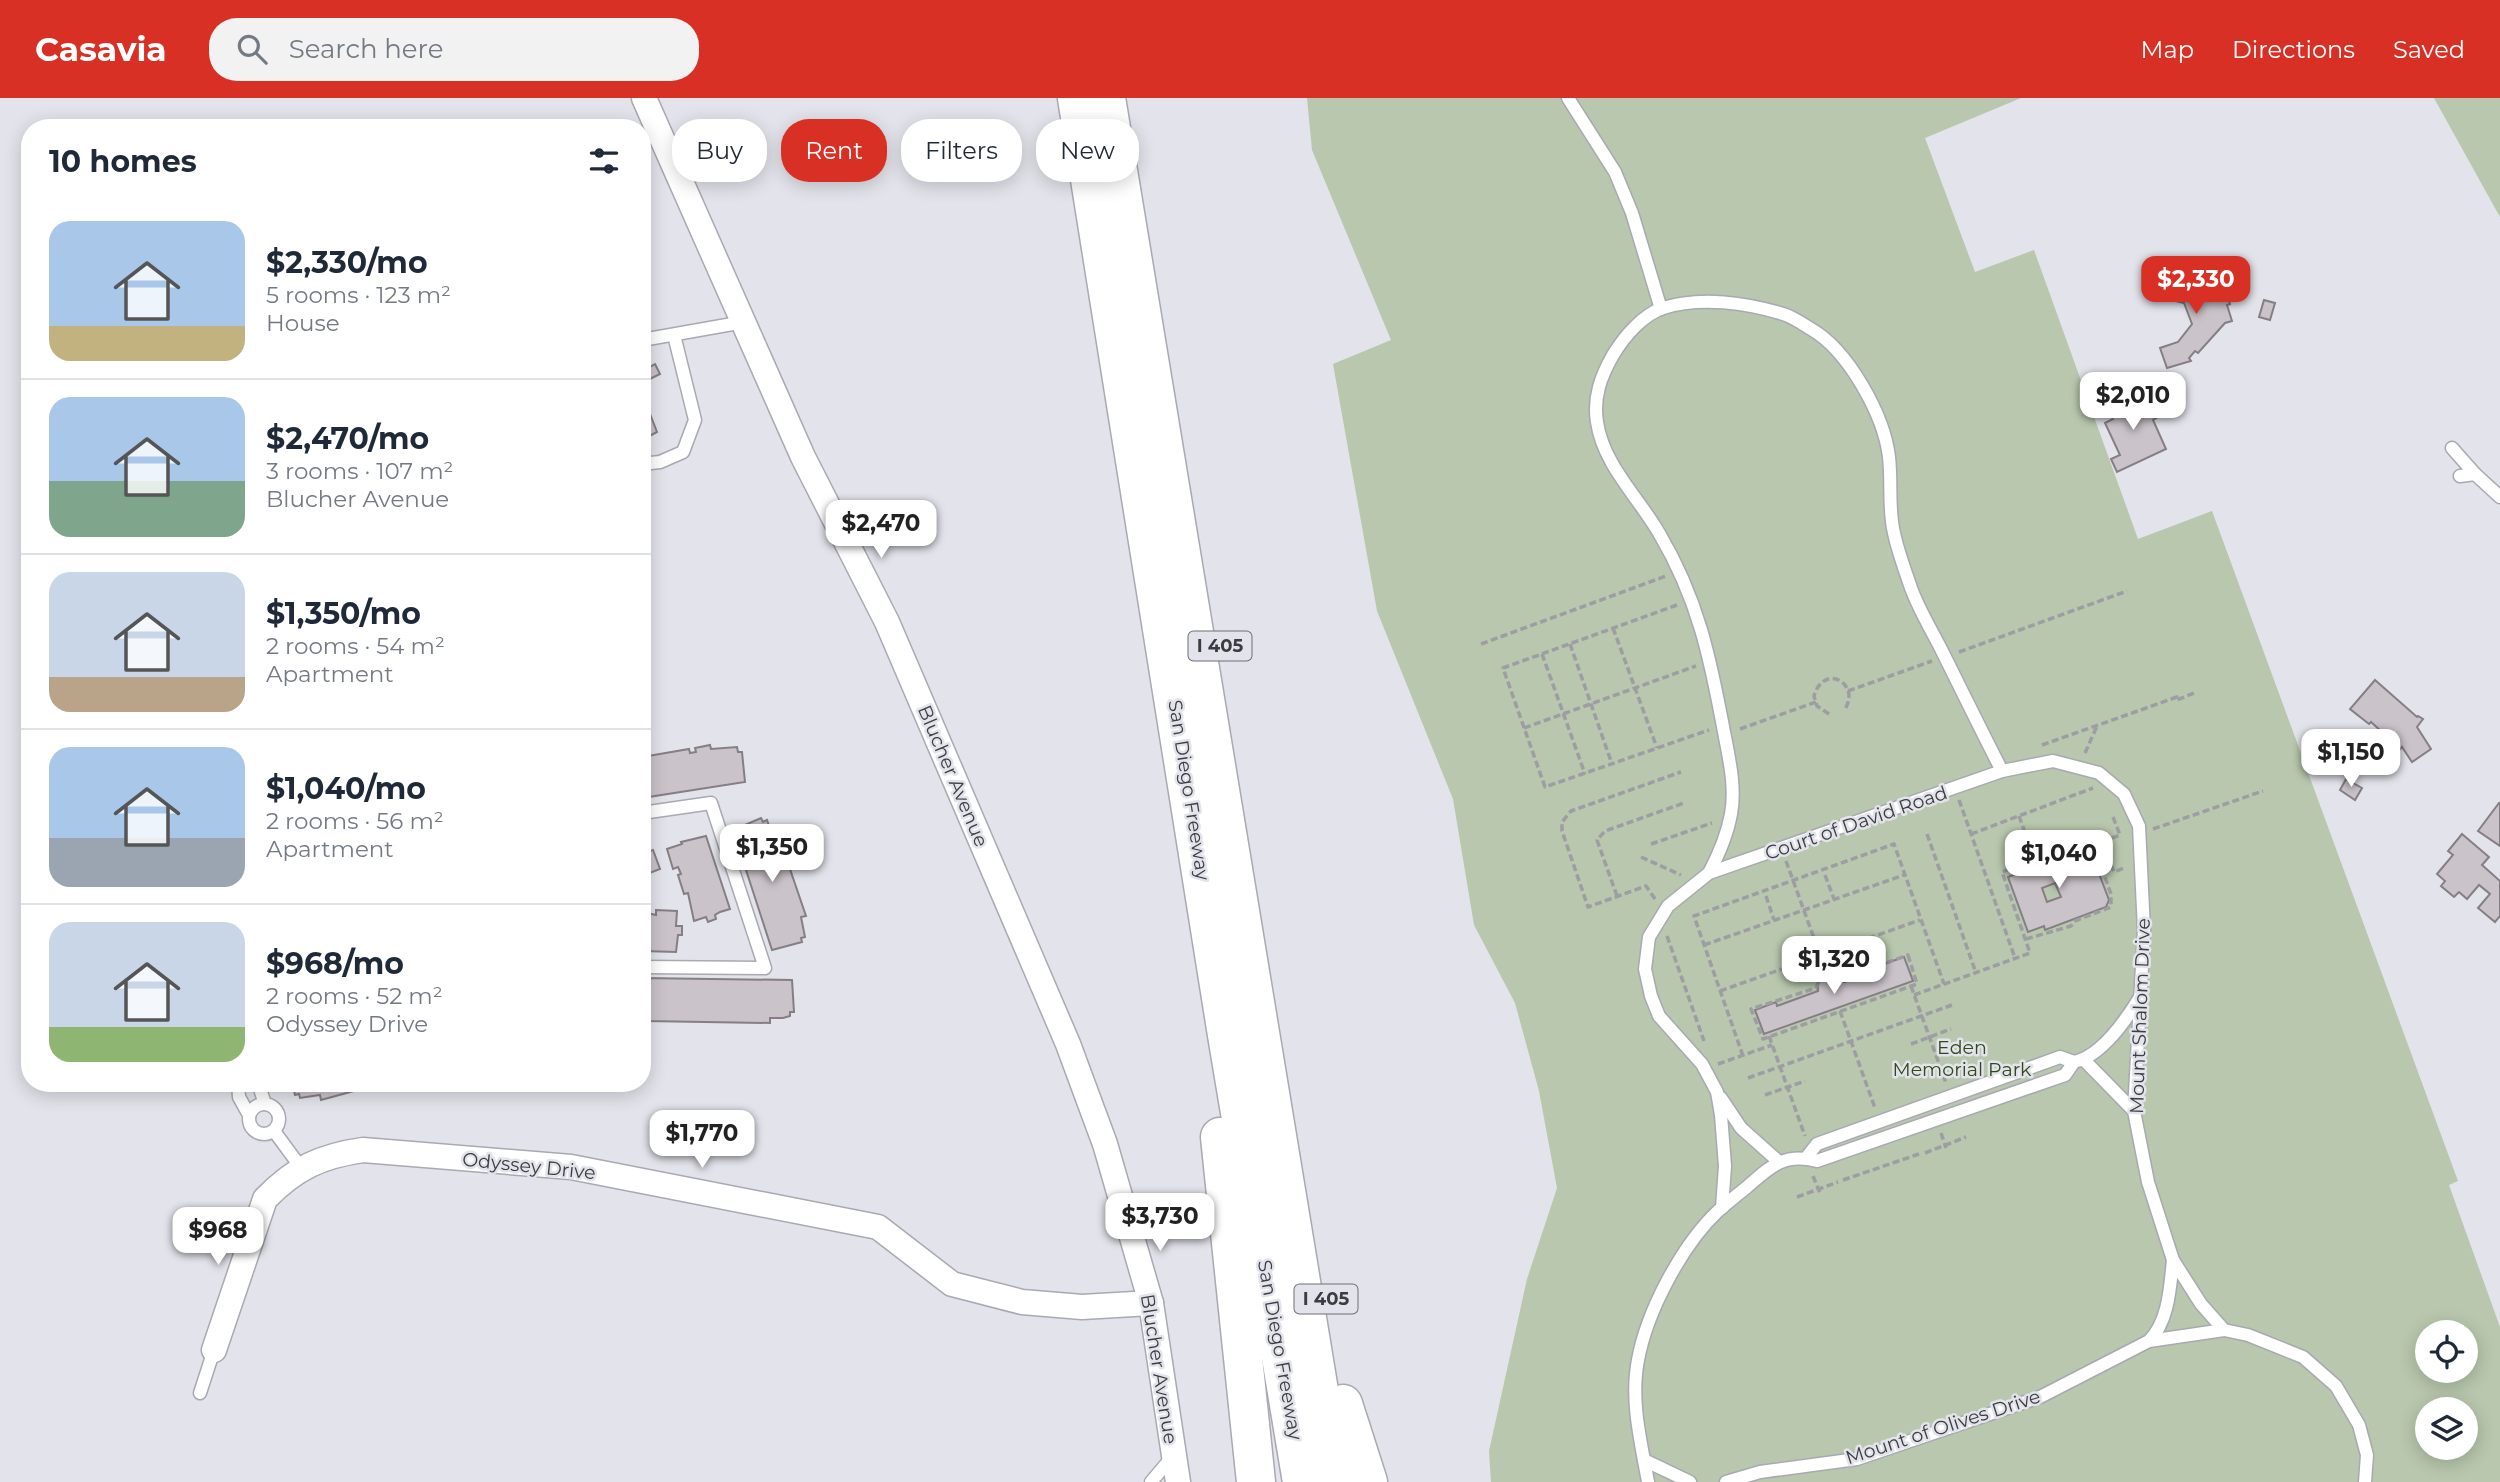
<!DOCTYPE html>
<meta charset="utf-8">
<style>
body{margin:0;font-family:Montserrat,sans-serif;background:#f2f2f3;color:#1f2937;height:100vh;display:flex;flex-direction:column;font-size:26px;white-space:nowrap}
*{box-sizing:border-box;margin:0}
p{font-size:23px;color:#747a83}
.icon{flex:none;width:38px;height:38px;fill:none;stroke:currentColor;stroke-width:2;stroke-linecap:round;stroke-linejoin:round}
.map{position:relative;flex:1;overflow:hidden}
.side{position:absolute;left:21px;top:21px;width:630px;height:973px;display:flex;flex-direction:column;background:#fff;border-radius:28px;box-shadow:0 4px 18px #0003}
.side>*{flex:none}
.hud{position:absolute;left:672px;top:21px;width:665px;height:63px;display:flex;gap:14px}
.controls{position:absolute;left:2415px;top:1222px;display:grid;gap:14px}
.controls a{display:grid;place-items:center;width:63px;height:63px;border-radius:50%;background:#fff;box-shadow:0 4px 18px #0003;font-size:35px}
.price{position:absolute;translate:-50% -60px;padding:0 16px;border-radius:14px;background:#fff;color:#222;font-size:23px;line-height:46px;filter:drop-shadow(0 2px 4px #0008)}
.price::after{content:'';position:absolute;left:50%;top:42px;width:21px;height:16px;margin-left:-10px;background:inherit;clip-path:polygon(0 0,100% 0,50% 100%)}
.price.on{background:#d93025;color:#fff}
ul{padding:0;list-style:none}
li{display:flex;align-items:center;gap:21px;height:175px;padding:0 28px}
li+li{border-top:2px solid #e0e1e3}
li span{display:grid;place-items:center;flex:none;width:196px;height:140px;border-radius:21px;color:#555}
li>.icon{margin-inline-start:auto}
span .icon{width:84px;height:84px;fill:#fffc;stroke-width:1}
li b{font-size:30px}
h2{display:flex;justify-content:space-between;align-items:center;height:84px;padding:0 28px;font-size:30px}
.tag{padding:0 24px;border-radius:28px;background:#fff;box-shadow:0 4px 18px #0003;font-size:24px;line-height:63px}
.tag.on{background:#d93025;color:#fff}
header{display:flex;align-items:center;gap:42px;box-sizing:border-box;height:98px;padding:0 35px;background:#d93025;color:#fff}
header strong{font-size:33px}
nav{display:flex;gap:38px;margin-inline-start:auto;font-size:24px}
.search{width:490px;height:63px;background:#f2f2f3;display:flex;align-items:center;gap:18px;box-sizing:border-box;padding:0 24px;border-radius:28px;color:#747a83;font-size:26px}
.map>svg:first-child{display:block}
.green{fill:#b8c7ad;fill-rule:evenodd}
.building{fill:#cac3c9;stroke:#857f84;stroke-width:2;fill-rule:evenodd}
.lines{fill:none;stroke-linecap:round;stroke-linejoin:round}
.lane-casing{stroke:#a8a9b1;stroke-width:15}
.street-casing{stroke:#a8a9b1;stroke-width:27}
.highway-casing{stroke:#a8a9b1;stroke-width:41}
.path{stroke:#9d9da3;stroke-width:3.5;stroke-dasharray:7 3.5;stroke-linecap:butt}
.lane{stroke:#fff;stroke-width:12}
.street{stroke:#fff;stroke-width:24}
.highway{stroke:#fff;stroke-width:38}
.labels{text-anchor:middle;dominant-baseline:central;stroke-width:5;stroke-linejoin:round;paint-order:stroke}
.shield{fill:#e3e3eb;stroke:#6e6f73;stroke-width:2}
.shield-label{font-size:18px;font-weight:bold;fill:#3c3d40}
.street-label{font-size:19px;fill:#3c3d40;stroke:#e3e3eb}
.park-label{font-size:19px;fill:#304918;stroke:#e3e3eb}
</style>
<header>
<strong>Casavia</strong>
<div class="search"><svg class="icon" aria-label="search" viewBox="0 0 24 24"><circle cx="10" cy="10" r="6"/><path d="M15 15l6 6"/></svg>Search here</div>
<nav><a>Map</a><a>Directions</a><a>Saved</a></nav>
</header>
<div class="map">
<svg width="2500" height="1384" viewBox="0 0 2500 1384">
<rect width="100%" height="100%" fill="#e3e3eb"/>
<g class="green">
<path d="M1307,0H2021L1925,40L1975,174L2034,152L2138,441L2212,413L2458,1083L2449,1087L2500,1229V1384H1491L1489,1353L1527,1181L1557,1090L1539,993L1515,905L1474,827L1453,701L1377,513L1333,266L1391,242L1312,52ZM2427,1234H2466V1272H2427ZM2427,1311H2466V1349H2427Z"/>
<polygon points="2434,0 2500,0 2500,119"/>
</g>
<g class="building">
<polygon points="2171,175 2181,177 2180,182 2202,186 2221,180 2230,206 2227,207 2232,223 2225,225 2198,255 2195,253 2189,260 2191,263 2167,270 2160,250 2178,244 2192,226 2184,205 2163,200 2167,179 2170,180"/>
<polygon points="2264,202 2275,205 2270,222 2259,219"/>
<polygon points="655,266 660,276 642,285 642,273"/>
<polygon points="2132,295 2139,309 2151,305 2158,319 2153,322 2166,351 2117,374 2111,361 2120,357 2105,325 2113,321 2106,307"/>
<polygon points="645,303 657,334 642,342 642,304"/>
<polygon points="2375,582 2417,619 2418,618 2423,621 2417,629 2431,651 2412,664 2402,649 2394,659 2375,643 2382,634 2371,624 2369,626 2350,611"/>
<polygon points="710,647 711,651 737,649 738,654 742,654 745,684 642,700 642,659 689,651 690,655 696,654 695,650"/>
<polygon points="2346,681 2362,690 2355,702 2340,692"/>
<polygon points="2499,705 2500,706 2500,748 2478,733"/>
<polygon points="761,720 763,724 767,722 769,728 771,728 775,740 779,739 806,818 801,819 805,839 801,840 802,844 772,852 733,732"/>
<polygon points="2462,736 2489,759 2482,767 2500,783 2500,818 2495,824 2478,810 2490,796 2479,787 2467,801 2459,794 2454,799 2441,788 2445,783 2437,776 2453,757 2448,753"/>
<polygon points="706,738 730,811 720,814 715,817 716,821 708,824 706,819 694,823 688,795 684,796 678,777 681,776 678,769 673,771 667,751 682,746 681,744"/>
<path d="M2084,749L2090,752L2109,802L2106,809L2045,832L2044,828L2028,834L2008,779L2024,773L2023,770ZM2055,785L2061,799L2047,804L2042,790Z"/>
<polygon points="653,752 660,771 642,778 642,756"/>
<polygon points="656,812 677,813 676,828 682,828 682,837 678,837 676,854 642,853 642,814 656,817"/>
<polygon points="1904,859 1913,883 1764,936 1755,912 1776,904 1777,908 1818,893 1818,885 1827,877 1836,877 1844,884 1885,870 1884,866"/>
<polygon points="642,880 792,882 794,914 790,914 790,918 783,920 770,920 770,925 646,923 646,919 642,918"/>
<polygon points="292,985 383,985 321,1002 320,997 300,1000 299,996 295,997"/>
</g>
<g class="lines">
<g class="lane-casing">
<g id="lane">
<polyline points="1568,0 1615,74 1632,115 1661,211"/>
<polyline points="642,242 744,224"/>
<polyline points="2452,350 2475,376"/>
<polyline points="642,366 660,364 683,354 695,322 674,237"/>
<polyline points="2460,378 2475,376 2500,399"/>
<polyline points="642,715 711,705 765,870 642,869"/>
<path d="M1709,775C1719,756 1727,738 1731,716C1736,689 1729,660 1724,634C1710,559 1698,501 1659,435C1638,399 1603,366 1597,324C1593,299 1601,278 1613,257C1624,239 1642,217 1663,210C1701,198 1747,205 1783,216C1793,219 1803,226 1811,231C1848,252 1884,317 1889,359C1892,384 1888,411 1894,435C1898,454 1905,472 1911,490C1919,512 1932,533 1942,553C1962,593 1982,634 2002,673"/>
<polyline points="2084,962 2134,1013"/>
<path d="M2074,964C2102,958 2126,922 2140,899"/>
<polyline points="238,985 239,999 249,1017"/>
<polyline points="258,985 265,1006"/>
<polyline points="1721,1000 1741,1030 1778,1063"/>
<circle cx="264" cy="1021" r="15"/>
<polyline points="274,1033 302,1071"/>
<polyline points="1722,1110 1725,1068 1721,1017 1717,994 1702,966 1659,918 1651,898 1645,871 1649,839 1668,808 1709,775 2002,673 2053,663 2099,675 2124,696 2139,728 2144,832 2134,1013 2148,1084 2173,1162 2201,1206 2224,1232 2248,1237 2303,1259 2336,1288 2359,1327 2367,1357 2365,1384"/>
<path d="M2149,1243C2169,1223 2170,1189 2173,1162"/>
<polyline points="200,1295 214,1252"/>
<polyline points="1644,1362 1690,1384"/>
<polyline points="1151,1384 1173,1358"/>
<path d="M1648,1384C1641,1344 1630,1303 1638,1262C1647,1213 1682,1147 1718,1113C1727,1105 1737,1097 1747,1089C1770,1069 1784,1054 1817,1063L2065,977L2074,964L2060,959L1817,1046L1806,1060"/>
<polyline points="1726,1384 1760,1374 1857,1361 2040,1299 2149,1243 2224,1232"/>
</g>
</g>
<g class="street-casing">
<g id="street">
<polyline points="644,0 803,359 887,524 1068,946 1105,1046 1151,1205 1178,1384"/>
<path d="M214,1252L265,1101C295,1070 321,1058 363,1052L571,1069L878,1129L952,1186L1022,1204L1082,1209L1151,1205"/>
</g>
</g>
<g class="highway-casing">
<g id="highway">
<polyline points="1077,0 1227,937 1302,1384"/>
<polyline points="1106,0 1334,1384"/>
<polyline points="1220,1039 1256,1384"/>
<polyline points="1343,1306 1368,1384"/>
</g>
</g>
<g class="path">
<polyline points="1677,507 1503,570 1545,689 1709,632"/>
<polyline points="1613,530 1657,650"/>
<polyline points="1481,546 1666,478"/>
<polyline points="1570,546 1612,666"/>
<polyline points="1959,554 2127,493"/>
<polyline points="1542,556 1585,676"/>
<polyline points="1848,593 1932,563"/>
<path d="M1829,616L1817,608L1814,598C1824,564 1861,586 1845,611"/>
<polyline points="1524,630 1696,568"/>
<polyline points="1740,631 1816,604"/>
<polyline points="2042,647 2177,599 2177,602 2194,595"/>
<polyline points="2085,655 2097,628"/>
<polyline points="1959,702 2015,860"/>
<polyline points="2019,718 2035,762 2091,746 2100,766 2109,763"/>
<polyline points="2113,719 2120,737 2102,744 2114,774 2124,770"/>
<polyline points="2153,731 2263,693"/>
<polyline points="1927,736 1976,875"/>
<polyline points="1971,736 2093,690"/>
<polyline points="1651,746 1712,725"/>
<polyline points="1641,759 1681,777"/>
<polyline points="1786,763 1827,876"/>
<polyline points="1825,777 1834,801"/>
<polyline points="1617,798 1597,742 1605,733 1684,705"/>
<polyline points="1766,798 1774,822"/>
<polyline points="1655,801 1646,788 1588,809 1562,733 1562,724 1571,713 1681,674"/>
<polyline points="1667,838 1704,943"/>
<polyline points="2026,841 2071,828 2075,823 2111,809 2111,796 2100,766"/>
<polyline points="1704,847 1904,777"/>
<polygon points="1908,857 1917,886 1763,941 1751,911 1816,890 1821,878 1831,874 1845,880"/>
<polyline points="1911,888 1946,985"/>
<polyline points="1720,893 1920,822"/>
<polyline points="1914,897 2030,855 2002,774 2035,762"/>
<polyline points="1840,913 1875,1010"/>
<polyline points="1769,938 1805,1038"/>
<polyline points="1911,946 1951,931"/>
<polyline points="1743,958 1694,818 1894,746 1944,886"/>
<polyline points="1718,966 1772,947"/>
<polyline points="1748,980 1952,907"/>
<polyline points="1765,997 1805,983"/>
<polyline points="1941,1035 1946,1050"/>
<polyline points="1925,1055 1966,1039"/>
<polyline points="1813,1078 1820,1095"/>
<polyline points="1843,1082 1919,1056"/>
<polyline points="1797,1099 1838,1084"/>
</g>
<use href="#lane" class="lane"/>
<use href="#street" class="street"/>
<use href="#highway" class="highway"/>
</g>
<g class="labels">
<g class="shield">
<rect x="1188.5" y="533.5" width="63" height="29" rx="5"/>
<rect x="1294.5" y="1186.5" width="63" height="29" rx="5"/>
</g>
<g class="shield-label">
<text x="1220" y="548">I 405</text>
<text x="1326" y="1201">I 405</text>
</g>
<g class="street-label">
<text transform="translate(953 678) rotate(67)">Blucher Avenue</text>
<text transform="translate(1189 692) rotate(81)">San Diego Freeway</text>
<text transform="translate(1856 725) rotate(-19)">Court of David Road</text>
<text transform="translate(2140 918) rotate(-88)">Mount Shalom Drive</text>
<text transform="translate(529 1068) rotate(6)">Odyssey Drive</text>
<text transform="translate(1280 1252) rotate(80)">San Diego Freeway</text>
<text transform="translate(1159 1271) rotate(81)">Blucher Avenue</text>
<text transform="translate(1943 1329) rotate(-18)">Mount of Olives Drive</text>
</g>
<g class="park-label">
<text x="1962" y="949">Eden<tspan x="1962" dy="22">Memorial Park</tspan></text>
</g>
</g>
</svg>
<div class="controls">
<a><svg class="icon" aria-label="locate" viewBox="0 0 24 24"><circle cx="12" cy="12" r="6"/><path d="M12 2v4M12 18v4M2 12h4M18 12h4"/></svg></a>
<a><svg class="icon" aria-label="layers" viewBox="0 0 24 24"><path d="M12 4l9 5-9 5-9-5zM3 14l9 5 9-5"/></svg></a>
</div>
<b class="price on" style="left:2196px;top:218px">$2,330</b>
<b class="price" style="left:2133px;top:334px">$2,010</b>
<b class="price" style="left:881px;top:462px">$2,470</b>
<b class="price" style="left:2351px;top:691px">$1,150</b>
<b class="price" style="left:772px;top:786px">$1,350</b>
<b class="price" style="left:2059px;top:792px">$1,040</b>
<b class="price" style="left:1834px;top:898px">$1,320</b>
<b class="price" style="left:702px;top:1072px">$1,770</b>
<b class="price" style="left:1160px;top:1155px">$3,730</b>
<b class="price" style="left:218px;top:1169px">$968</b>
<div class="hud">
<a class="tag">Buy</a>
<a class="tag on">Rent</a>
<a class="tag">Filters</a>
<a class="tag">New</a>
</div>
<section class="side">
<h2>10 homes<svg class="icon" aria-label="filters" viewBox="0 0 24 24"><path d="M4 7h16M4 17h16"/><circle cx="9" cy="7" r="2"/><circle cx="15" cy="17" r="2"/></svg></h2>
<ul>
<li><span style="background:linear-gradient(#a9c7e8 75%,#c2b280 0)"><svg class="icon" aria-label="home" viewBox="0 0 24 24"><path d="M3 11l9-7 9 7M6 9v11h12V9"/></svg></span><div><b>$2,330/mo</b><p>5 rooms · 123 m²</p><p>House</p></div></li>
<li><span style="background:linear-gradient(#a9c7e8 60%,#7fa58c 0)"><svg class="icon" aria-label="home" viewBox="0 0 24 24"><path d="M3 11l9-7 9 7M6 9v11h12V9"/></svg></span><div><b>$2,470/mo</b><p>3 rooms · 107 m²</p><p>Blucher Avenue</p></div></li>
<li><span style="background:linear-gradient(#c9d6e8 75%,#b9a48a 0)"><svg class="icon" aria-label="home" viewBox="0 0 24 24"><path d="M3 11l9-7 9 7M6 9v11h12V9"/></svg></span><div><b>$1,350/mo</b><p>2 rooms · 54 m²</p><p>Apartment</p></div></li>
<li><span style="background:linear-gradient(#a9c7e8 65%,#9aa5b1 0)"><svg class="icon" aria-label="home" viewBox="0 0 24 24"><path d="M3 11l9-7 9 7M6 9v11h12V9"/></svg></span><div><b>$1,040/mo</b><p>2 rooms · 56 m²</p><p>Apartment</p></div></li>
<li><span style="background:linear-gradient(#c9d6e8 75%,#8fb573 0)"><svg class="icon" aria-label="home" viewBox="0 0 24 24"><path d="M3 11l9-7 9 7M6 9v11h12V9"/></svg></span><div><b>$968/mo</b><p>2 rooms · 52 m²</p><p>Odyssey Drive</p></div></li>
</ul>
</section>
</div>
